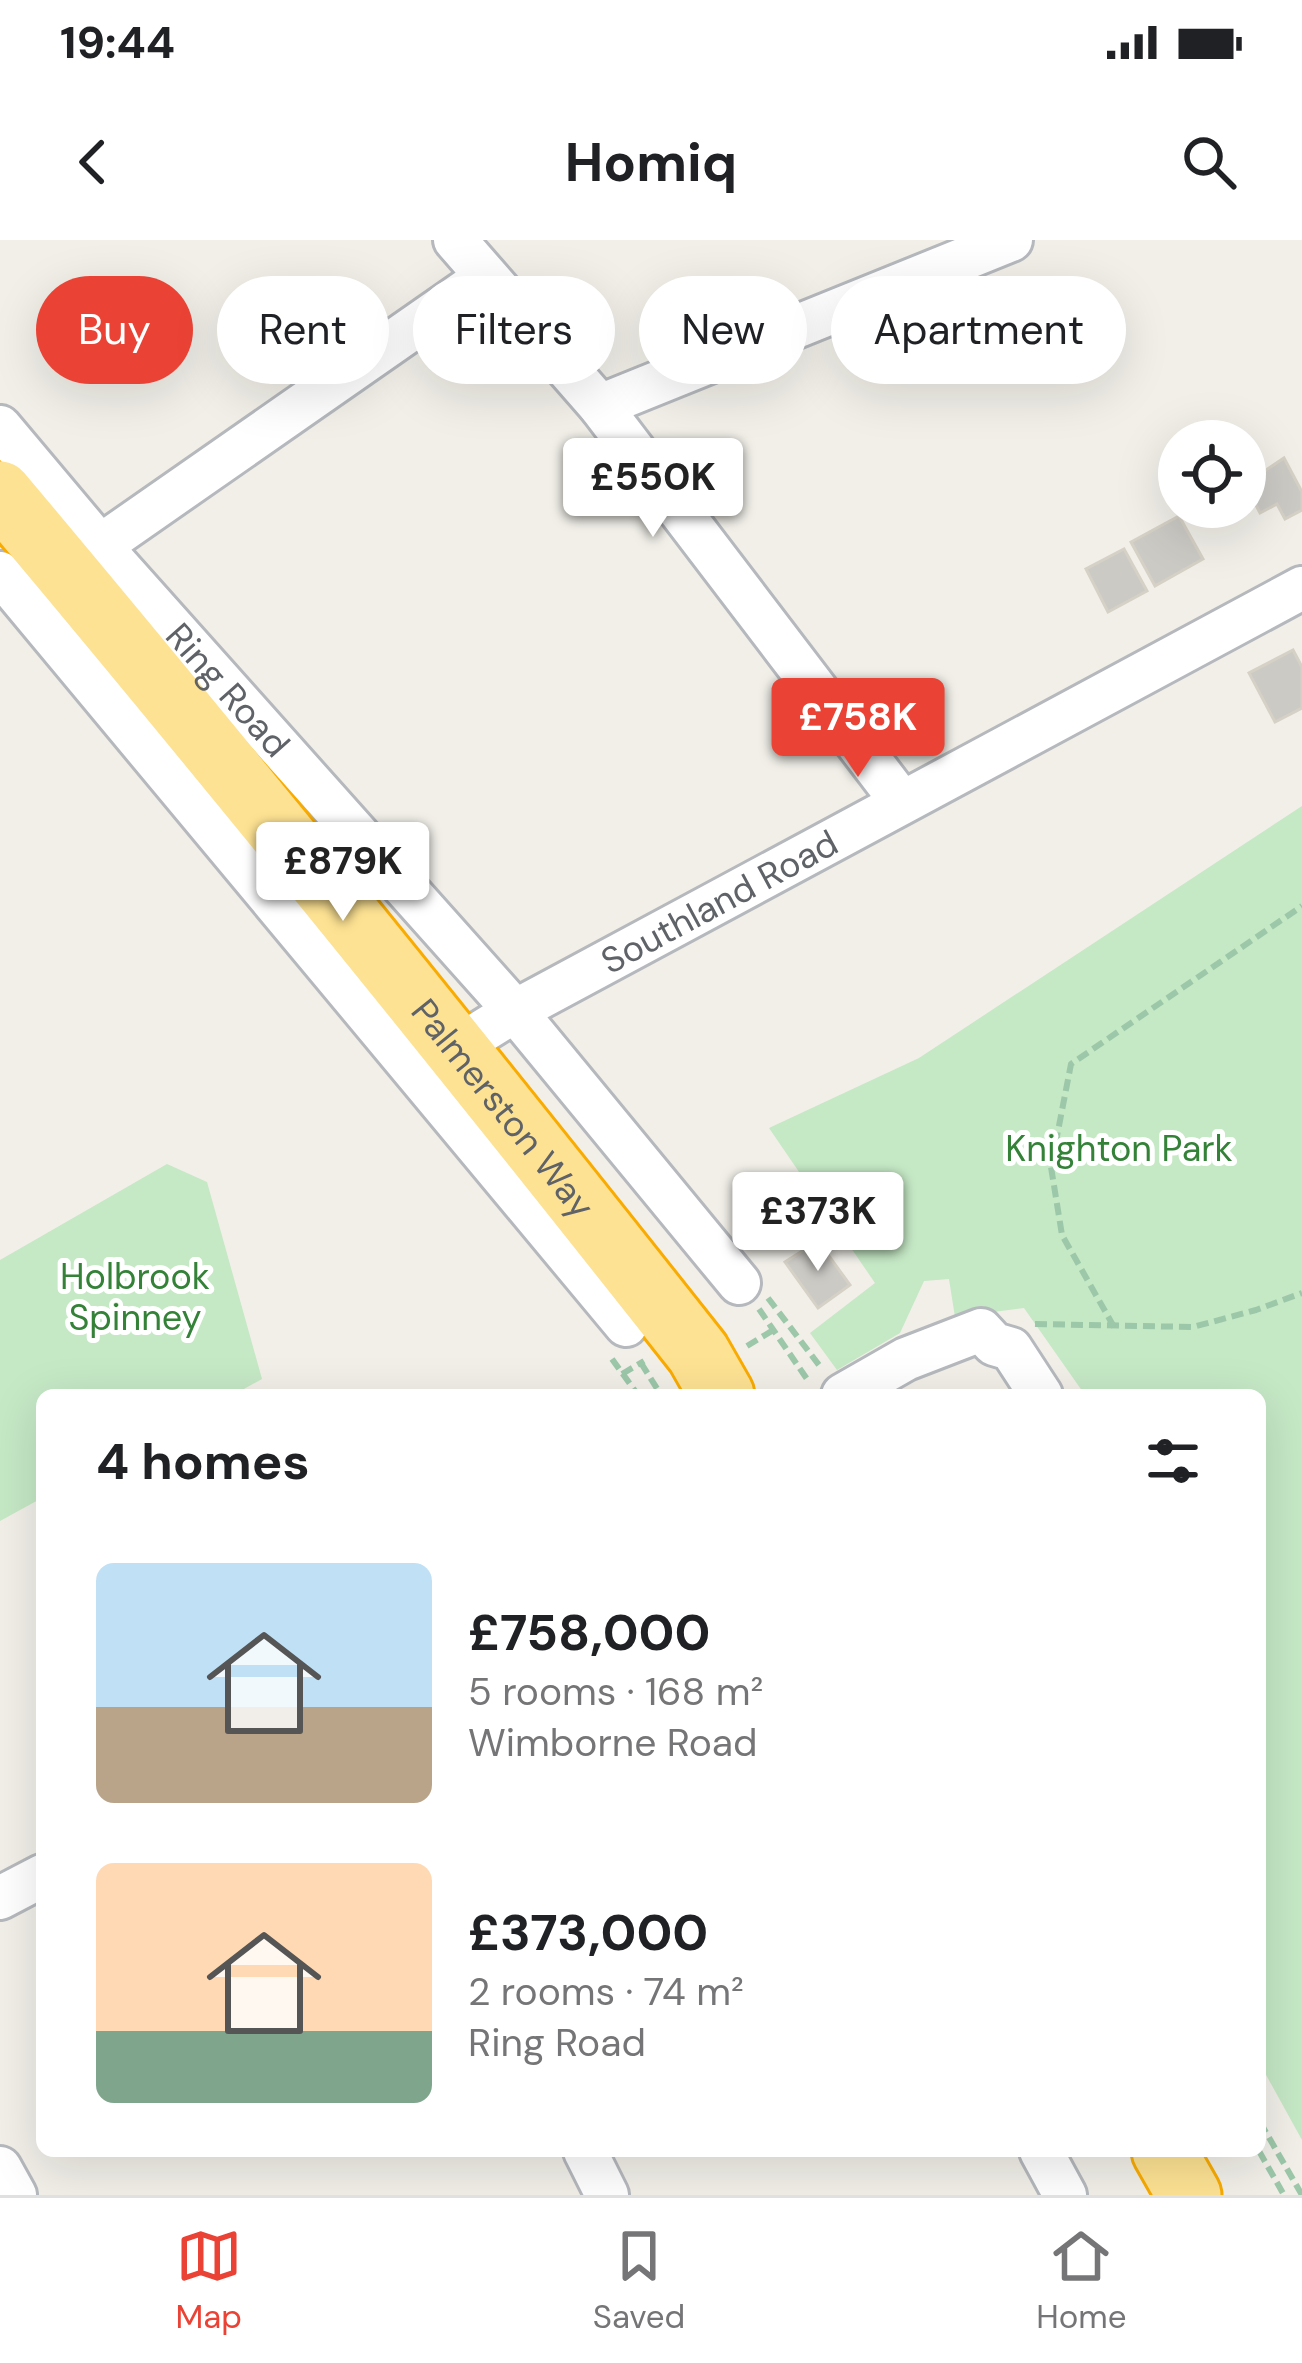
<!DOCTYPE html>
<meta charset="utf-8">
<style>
body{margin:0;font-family:"DM Sans",sans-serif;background:#f6f6f6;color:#202124;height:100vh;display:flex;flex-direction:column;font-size:45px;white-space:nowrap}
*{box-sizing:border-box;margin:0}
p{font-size:39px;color:#757577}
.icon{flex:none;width:66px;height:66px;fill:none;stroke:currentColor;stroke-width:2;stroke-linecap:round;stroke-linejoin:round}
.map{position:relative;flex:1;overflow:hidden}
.sheet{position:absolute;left:36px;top:1149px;width:1230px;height:768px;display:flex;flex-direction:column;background:#fff;border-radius:18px;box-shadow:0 12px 48px #0002}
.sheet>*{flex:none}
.top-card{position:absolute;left:36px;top:36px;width:1230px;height:108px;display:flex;gap:24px}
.controls{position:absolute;left:1158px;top:180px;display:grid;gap:24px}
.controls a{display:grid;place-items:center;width:108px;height:108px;border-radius:50%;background:#fff;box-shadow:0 12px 48px #0002;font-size:60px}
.price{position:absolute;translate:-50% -102px;padding:0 27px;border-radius:12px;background:#fff;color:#222;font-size:39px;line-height:78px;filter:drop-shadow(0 3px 6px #0008)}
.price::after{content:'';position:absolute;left:50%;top:72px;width:36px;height:27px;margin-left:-18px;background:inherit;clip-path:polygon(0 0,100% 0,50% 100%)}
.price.active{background:#ea4335;color:#fff}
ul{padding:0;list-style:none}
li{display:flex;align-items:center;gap:36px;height:300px;padding:0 60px}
li span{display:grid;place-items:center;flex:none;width:336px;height:240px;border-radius:18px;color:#555}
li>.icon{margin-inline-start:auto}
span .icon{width:144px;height:144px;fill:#fffc;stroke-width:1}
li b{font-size:51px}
h2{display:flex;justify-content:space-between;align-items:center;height:144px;padding:0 60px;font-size:51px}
.tag{padding:0 42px;border-radius:54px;background:#fff;box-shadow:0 12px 48px #0002;font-size:42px;line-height:108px}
.tag.active{background:#ea4335;color:#fff}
.status{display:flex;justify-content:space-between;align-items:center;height:84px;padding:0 60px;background:#fff;direction:ltr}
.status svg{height:33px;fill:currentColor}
header{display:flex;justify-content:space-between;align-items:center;height:156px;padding:0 60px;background:#fff;font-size:54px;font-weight:700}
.tab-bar{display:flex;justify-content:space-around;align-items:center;height:168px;border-top:3px solid #e0e0e0;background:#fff;font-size:33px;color:#757577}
.tab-bar a{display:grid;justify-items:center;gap:6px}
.tab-bar .active{color:#ea4335}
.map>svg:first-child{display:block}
.green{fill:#c5e8c5}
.building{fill:#cccac5;stroke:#d6d1c6;stroke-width:3}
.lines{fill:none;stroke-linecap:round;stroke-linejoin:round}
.minor-casing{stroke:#b5b8bc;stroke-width:48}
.highway-casing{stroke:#f9ab00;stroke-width:69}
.path{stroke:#9cc7a9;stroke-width:6;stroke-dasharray:12 6;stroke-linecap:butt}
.minor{stroke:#fff;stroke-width:42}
.highway{stroke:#fde293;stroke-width:63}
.labels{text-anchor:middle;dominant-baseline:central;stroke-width:10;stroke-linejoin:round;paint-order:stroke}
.street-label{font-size:36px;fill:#5f6368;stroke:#fff}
.park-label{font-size:36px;fill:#348238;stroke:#fff}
</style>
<div class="status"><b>19:44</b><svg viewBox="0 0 49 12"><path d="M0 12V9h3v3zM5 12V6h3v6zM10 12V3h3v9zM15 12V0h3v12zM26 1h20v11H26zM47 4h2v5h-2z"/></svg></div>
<header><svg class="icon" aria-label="back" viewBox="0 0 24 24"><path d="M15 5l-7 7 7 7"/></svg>Homiq<svg class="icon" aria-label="search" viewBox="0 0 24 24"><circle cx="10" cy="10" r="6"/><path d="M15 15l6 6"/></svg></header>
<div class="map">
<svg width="1302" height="1955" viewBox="0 0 1302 1955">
<rect width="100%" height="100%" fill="#f1efe8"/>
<g class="green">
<polygon points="1302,566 1302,1900 1260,1824 1260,1155 1085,1155 1024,1068 955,1077 949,1039 924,1041 900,1093 837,1130 810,1093 875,1043 769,888 919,818"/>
<polygon points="167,924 207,942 262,1139 233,1155 42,1155 42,1258 0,1281 0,1020"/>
</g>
<g class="building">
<polygon points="1284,218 1302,252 1302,270 1285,279 1277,264 1260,273 1245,244"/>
<polygon points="1179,276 1203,319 1155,346 1131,302"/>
<polygon points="1124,309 1147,351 1108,372 1086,329"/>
<polygon points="1293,410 1302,427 1302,468 1275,482 1249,433"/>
<polygon points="818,1001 850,1045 818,1068 785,1022"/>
</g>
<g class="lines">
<g class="minor-casing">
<g id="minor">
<polyline points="455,0 600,166 901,561"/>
<polyline points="600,166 1011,0"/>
<path id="s1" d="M0,187L100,306L515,771L739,1043"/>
<polyline points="100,306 486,37"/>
<polyline points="0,333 626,1085"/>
<path id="s2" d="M457,807L515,771L1302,348"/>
<polyline points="843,1155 906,1119 981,1090 994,1104 1011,1109 1041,1155"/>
<polyline points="0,1658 42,1636"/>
<polyline points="585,1911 607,1955"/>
<polyline points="1041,1911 1065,1955"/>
<polyline points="0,1928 15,1955"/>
</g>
</g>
<g class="highway-casing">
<g id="highway">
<path id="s3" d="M0,253C238,536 469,823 698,1113L722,1155"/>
<polyline points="1164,1911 1189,1955"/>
</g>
</g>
<g class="path">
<polyline points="768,1058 822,1129"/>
<polyline points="759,1069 809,1142"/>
<polyline points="1035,1084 1193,1087 1256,1070 1302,1053"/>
<polyline points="1114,1087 1062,995 1051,927 1071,824 1302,666"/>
<polyline points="747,1106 775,1089"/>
<polyline points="612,1119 638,1155"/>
<polyline points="641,1123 661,1155"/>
<polyline points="622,1134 644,1121"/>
<polyline points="1260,1882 1302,1955"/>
<polyline points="1259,1911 1284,1955"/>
</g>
<use href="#minor" class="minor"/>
<use href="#highway" class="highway"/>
</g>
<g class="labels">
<g class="street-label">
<text stroke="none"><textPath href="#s1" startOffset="348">Ring Road</textPath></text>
<text stroke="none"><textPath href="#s2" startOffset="300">Southland Road</textPath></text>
<text stroke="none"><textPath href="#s3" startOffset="795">Palmerston Way</textPath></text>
</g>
<g class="park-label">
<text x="1119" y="908">Knighton Park</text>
<text x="135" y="1036">Holbrook<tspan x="135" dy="41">Spinney</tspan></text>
</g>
</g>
</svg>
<div class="controls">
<a><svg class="icon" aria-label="locate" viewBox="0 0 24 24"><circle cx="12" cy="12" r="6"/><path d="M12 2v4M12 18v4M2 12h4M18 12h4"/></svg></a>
</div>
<b class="price" style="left:653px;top:300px">£550K</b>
<b class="price active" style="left:858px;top:540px">£758K</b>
<b class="price" style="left:343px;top:684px">£879K</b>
<b class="price" style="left:818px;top:1034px">£373K</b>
<div class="top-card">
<a class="tag active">Buy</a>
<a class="tag">Rent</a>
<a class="tag">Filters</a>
<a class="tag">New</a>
<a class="tag">Apartment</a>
</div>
<section class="sheet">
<h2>4 homes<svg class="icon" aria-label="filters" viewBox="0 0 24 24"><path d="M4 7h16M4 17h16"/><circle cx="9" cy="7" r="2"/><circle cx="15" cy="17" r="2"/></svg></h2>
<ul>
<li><span style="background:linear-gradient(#bfe0f5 60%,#b9a48a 0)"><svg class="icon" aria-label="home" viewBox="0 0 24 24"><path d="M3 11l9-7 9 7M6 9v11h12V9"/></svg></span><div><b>£758,000</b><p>5 rooms · 168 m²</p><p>Wimborne Road</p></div></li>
<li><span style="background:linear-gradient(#ffd9b3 70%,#7fa58c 0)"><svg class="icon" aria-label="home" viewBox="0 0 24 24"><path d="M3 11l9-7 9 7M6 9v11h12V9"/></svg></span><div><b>£373,000</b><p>2 rooms · 74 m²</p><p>Ring Road</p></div></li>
</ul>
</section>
</div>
<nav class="tab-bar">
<a class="active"><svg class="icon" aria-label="map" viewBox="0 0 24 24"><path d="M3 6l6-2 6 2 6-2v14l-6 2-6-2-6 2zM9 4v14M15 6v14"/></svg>Map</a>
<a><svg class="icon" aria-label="saved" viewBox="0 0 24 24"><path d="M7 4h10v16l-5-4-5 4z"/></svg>Saved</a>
<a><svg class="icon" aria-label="home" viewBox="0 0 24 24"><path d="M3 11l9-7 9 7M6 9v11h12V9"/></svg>Home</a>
</nav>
